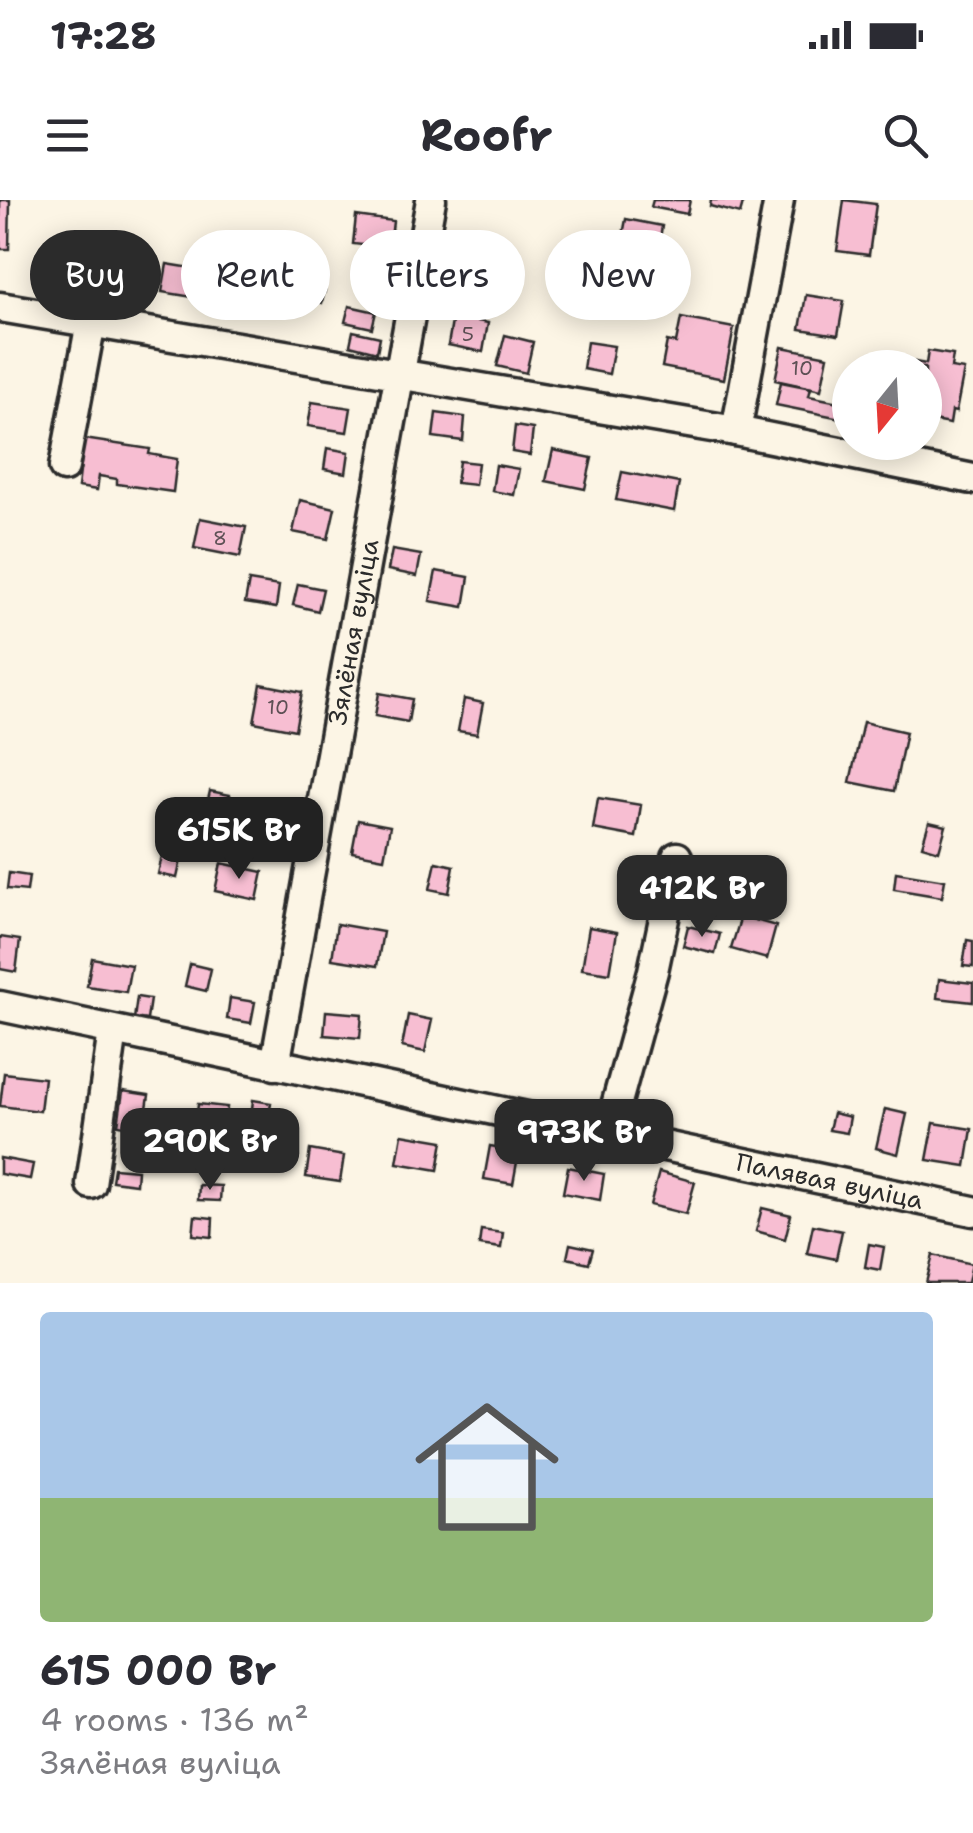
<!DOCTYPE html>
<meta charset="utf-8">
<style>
body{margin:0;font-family:"Shantell Sans",sans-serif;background:#f7f7f7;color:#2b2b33;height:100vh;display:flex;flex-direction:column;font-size:38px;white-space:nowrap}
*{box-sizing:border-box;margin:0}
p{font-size:32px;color:#7c7c81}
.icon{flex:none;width:55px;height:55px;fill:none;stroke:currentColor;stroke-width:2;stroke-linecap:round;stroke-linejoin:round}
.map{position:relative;height:1083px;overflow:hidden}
.details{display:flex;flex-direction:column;background:#fff;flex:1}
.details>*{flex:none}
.banner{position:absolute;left:30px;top:30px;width:915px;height:90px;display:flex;gap:20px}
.needle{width:65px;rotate:198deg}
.fabs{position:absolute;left:832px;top:150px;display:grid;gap:20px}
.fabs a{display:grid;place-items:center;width:110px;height:110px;border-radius:50%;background:#fff;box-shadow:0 5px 25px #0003;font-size:50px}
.price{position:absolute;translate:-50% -85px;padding:0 22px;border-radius:20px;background:#2b2b2b;color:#fff;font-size:32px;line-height:65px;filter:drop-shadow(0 2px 5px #0008)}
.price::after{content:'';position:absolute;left:50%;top:60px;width:30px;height:22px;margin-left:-15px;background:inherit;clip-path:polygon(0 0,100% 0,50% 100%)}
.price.on{background:#222;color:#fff}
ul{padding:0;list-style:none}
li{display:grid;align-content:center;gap:20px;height:530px;padding:0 40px}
li span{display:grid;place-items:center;height:310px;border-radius:10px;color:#555}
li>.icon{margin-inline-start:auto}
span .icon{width:180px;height:180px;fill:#fffc;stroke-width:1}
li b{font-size:42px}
.chip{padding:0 35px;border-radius:45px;background:#fff;box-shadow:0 5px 25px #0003;font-size:35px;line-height:90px}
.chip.on{background:#2b2b2b;color:#fff}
.status{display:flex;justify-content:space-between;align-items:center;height:70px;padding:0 50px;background:#fff;direction:ltr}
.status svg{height:28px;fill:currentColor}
header{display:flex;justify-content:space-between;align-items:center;height:130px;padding:0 40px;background:#fff;font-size:45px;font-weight:700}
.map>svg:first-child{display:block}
.building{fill:#f7bed2;stroke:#2b2b2b;stroke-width:2.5}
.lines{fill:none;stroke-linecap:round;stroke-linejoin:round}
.minor-casing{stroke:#2b2b2b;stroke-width:35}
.minor{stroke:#fcf5e5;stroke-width:28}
.labels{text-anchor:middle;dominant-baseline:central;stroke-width:8;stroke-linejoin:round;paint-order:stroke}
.number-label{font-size:20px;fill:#5e5055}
.street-label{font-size:25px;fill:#2b2b2b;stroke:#fcf5e5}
</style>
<div class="status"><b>17:28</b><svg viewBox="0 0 49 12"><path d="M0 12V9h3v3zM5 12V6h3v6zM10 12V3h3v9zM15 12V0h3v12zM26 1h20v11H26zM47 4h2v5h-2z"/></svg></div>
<header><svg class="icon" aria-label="menu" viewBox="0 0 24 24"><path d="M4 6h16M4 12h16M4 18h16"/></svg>Roofr<svg class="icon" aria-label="search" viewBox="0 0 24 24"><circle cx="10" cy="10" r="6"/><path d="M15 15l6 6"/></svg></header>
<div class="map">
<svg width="973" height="1083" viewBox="0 0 973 1083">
<rect width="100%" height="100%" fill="#fcf5e5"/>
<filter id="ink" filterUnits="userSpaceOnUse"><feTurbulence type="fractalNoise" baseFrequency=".01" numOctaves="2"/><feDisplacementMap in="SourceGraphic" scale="20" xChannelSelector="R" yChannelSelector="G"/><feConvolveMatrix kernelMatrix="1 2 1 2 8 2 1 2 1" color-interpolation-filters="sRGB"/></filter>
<g filter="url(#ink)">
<g class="building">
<polygon points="0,0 10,0 9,49 0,49"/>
<polygon points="653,0 690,0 687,14 651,7"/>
<polygon points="711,0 744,0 740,14 710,6"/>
<polygon points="844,0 876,4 869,55 837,51"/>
<polygon points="356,16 393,21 390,48 353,44"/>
<polygon points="626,19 662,26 657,57 620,51"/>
<polygon points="167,64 222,73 217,101 162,92"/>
<polygon points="301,83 325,90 322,103 297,96"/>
<polygon points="806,95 844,101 838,135 800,129"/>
<polygon points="349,106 376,112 372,128 345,122"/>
<polygon points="453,116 488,123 483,152 448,145"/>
<polygon points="681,118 734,128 724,179 662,167 667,141 676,143"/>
<polygon points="353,131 380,137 377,152 350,145"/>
<polygon points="505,135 533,142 526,173 497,166"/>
<polygon points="587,142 614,146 609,174 583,169"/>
<polygon points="782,147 828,156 821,190 775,180"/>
<polygon points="928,151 953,155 951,168 964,170 956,212 952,211 950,224 927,220 930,207 925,206 925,168 914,168 915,162 926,164"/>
<polygon points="781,182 811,188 809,196 848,204 845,219 776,205"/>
<polygon points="312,202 351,208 347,232 308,226"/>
<polygon points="436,213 465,217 463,241 433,237"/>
<polygon points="515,226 533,229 530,255 512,252"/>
<polygon points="84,239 150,249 149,254 177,259 173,292 117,284 117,279 99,276 97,290 78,287"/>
<polygon points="327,248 349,252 346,273 324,269"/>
<polygon points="553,250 592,258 585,289 546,281"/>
<polygon points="459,261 478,263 475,285 456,283"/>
<polygon points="496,265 519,269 514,295 492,291"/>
<polygon points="622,272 679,283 674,311 616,300"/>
<polygon points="300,300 335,308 328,339 293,332"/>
<polygon points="200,318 246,327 240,357 194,348"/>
<polygon points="392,350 421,355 417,376 388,370"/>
<polygon points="436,371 469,377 464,407 430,401"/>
<polygon points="249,381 279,386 276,408 245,403"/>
<polygon points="298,384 323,389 318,411 293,405"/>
<polygon points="261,484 302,492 295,530 254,522"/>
<polygon points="379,493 412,499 408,522 375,516"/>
<polygon points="464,499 483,503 477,534 458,531"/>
<polygon points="863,522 906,532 894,591 850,582"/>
<polygon points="210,591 230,595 222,631 202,626"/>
<polygon points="598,598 641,605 636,637 593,629"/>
<polygon points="358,620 390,626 384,658 352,652"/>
<polygon points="929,622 946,626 939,651 922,646"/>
<polygon points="246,625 284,632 279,655 242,647"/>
<polygon points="162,656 181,660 177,678 158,674"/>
<polygon points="436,662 454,666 449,693 430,689"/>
<polygon points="221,663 263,672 257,700 215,691"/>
<polygon points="896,672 945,680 942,697 894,689"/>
<polygon points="9,673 29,676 27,691 7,689"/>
<polygon points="741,716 776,726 767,759 731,749"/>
<polygon points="337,724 383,732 377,766 332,759"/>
<polygon points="688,726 720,734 715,754 683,746"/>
<polygon points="589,727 617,732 610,773 582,769"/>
<polygon points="0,737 20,740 16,772 0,769"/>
<polygon points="967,740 973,741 973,767 963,766"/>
<polygon points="92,758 131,765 126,792 87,786"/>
<polygon points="190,764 211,769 206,791 185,786"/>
<polygon points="939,779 973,783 973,802 937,798"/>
<polygon points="137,797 150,799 147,820 134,819"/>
<polygon points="230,798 255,802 251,823 227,819"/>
<polygon points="326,811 362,814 360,838 324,835"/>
<polygon points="408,815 432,820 425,852 402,847"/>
<polygon points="4,873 44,878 40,911 0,906"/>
<polygon points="123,891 149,895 144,929 118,925"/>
<polygon points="253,900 271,903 267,929 250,927"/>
<polygon points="198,904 227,907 223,942 194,939"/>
<polygon points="885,909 907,914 898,954 876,948"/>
<polygon points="833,913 850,917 847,933 829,930"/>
<polygon points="934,923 972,929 966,966 927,960"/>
<polygon points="402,934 443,941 438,970 397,963"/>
<polygon points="490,946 519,951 513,984 484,979"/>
<polygon points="310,950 344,956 340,982 306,977"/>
<polygon points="0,958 33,964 30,979 0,974"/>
<polygon points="568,967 604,974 600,1000 563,993"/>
<polygon points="114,968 137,970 136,984 112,981"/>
<polygon points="659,972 695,982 686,1014 650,1005"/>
<polygon points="199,985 221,986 220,1001 198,1000"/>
<polygon points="762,1008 791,1015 785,1039 756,1031"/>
<polygon points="195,1016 213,1018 212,1037 193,1035"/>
<polygon points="813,1025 842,1031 836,1059 807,1053"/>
<polygon points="481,1030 503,1033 501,1048 479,1045"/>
<polygon points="570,1044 593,1049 589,1063 567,1058"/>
<polygon points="869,1044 884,1047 880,1070 865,1067"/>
<polygon points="933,1055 972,1064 968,1083 926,1083"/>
</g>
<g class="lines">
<g class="minor-casing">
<g id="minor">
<polyline points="0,107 736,231 973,279"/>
<polyline points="736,231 779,0"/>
<polyline points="64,267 91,122"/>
<path id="s1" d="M0,806L973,1011"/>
<path id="s2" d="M275,865L431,0"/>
<polyline points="608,935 653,771 677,657"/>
<polyline points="91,984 113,831"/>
</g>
</g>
<use href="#minor" class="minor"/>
</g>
</g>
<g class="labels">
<g class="number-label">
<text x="468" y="134">5</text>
<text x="802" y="168">10</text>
<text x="220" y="338">8</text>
<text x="278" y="507">10</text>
</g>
<g class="street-label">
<text stroke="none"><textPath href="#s2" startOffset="440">Зялёная вуліца</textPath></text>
<text stroke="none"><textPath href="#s1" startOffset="848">Палявая вуліца</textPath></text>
</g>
</g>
</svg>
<div class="fabs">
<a><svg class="needle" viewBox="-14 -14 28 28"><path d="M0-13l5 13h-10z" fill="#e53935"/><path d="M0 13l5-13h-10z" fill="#7c7c81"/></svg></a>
</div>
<b class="price on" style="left:239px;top:682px">615K Br</b>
<b class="price" style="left:702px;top:740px">412K Br</b>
<b class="price" style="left:584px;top:984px">973K Br</b>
<b class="price" style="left:210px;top:993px">290K Br</b>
<div class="banner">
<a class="chip on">Buy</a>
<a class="chip">Rent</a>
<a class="chip">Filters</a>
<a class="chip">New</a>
</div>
</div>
<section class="details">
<ul>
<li><span style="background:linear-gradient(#a9c7e8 60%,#8fb573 0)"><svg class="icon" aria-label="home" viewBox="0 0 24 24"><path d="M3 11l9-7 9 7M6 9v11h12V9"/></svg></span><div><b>615 000 Br</b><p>4 rooms · 136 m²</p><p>Зялёная вуліца</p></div></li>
</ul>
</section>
